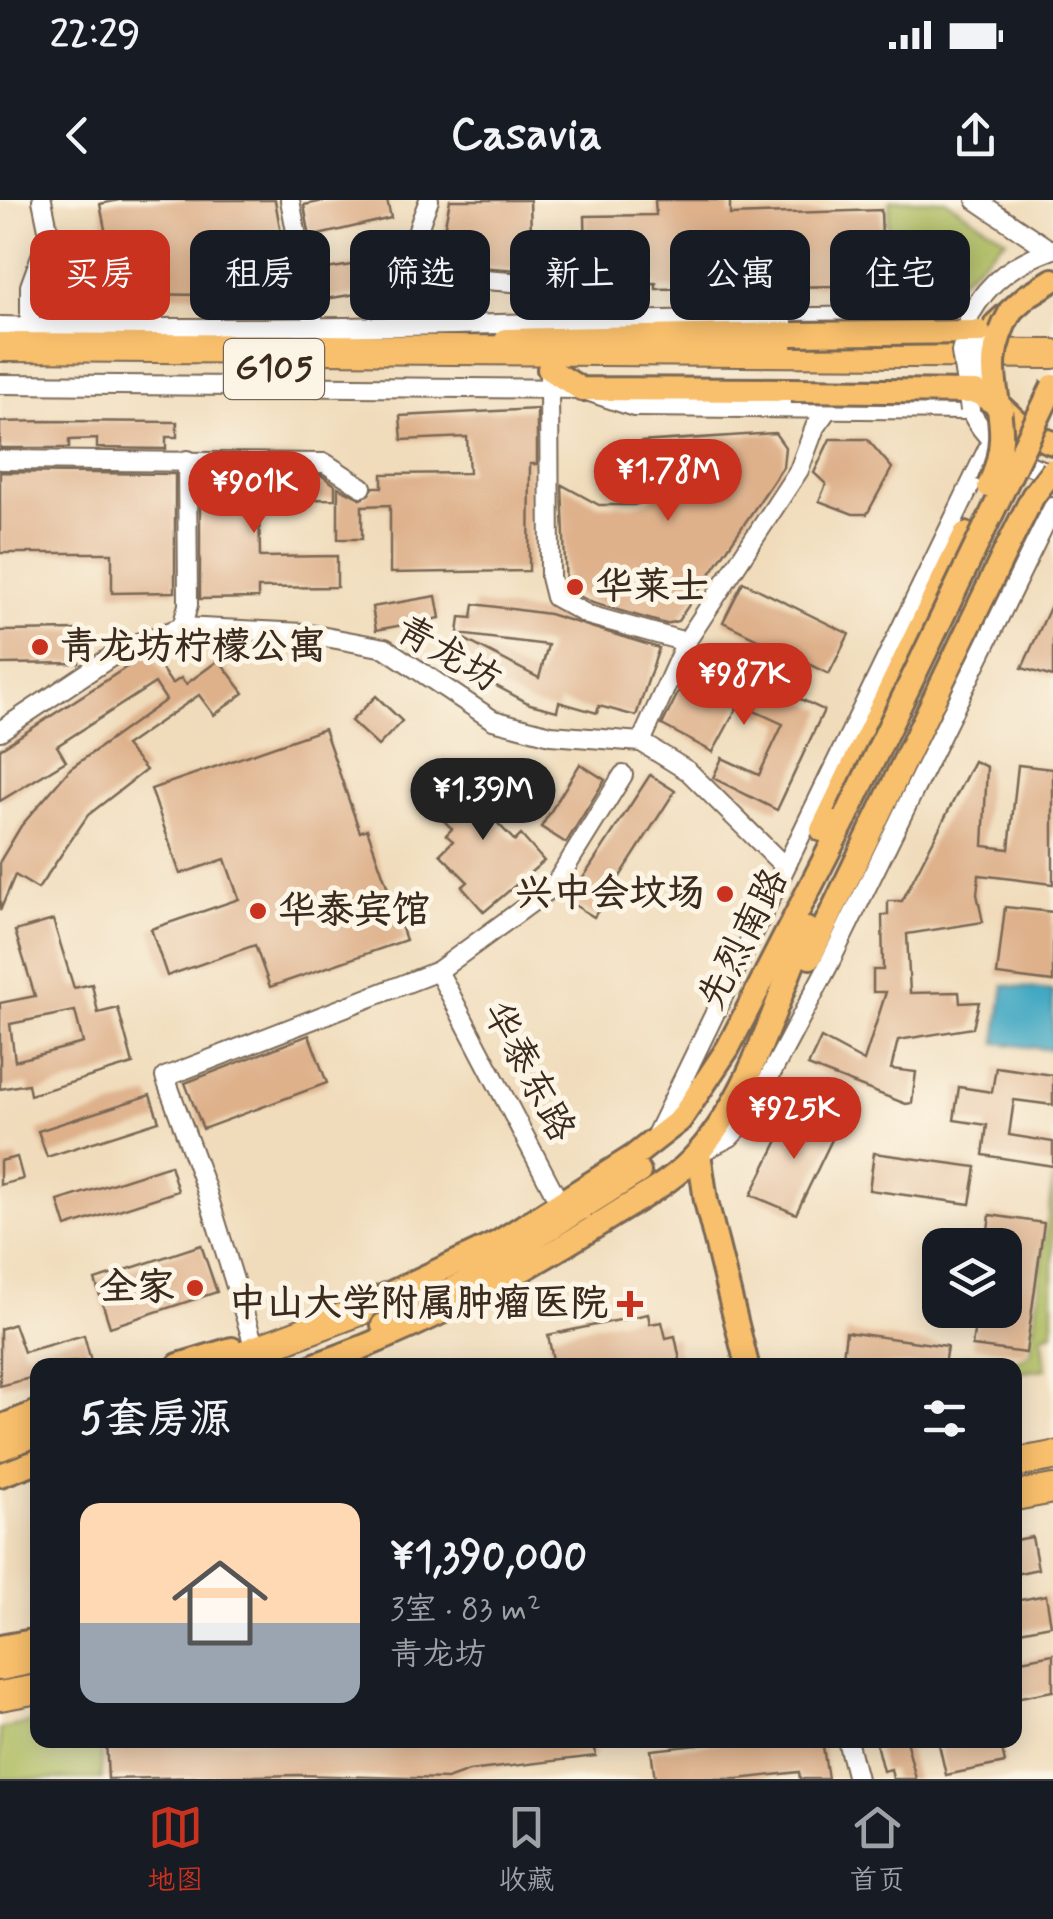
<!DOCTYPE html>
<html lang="zh">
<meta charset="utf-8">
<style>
body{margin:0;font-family:Mynerve,"LXGW WenKai TC",sans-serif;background:#20242c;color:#f1f3f6;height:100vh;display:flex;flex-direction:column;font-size:38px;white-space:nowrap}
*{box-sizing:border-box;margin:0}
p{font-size:32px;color:#9ea1a6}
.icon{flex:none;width:55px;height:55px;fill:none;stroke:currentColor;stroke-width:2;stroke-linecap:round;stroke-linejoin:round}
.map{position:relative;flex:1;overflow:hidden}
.details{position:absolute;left:30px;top:1158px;width:992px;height:390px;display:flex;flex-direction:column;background:#171b24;border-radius:20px;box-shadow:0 5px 25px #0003}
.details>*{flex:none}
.banner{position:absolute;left:30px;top:30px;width:995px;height:90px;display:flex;gap:20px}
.buttons{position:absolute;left:922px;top:1028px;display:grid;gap:20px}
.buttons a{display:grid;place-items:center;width:100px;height:100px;border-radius:20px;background:#171b24;box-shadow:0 5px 25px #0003;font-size:50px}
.price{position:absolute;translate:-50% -85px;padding:0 22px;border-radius:35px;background:#c8321e;color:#fff;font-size:32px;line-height:65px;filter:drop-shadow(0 2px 5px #0008)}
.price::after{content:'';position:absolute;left:50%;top:60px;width:30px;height:22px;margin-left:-15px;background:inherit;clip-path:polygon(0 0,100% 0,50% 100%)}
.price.active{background:#222;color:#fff}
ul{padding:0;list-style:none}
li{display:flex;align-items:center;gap:30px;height:250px;padding:0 50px}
li span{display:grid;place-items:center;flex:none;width:280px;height:200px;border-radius:20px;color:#555}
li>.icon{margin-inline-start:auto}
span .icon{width:120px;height:120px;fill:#fffc;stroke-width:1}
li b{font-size:42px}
h2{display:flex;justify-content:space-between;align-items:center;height:120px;padding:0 50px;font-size:42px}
.chip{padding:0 35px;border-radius:20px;background:#171b24;box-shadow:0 5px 25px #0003;font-size:35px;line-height:90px}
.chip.active{background:#c8321e;color:#fff}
.status{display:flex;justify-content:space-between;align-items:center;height:70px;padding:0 50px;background:#171b24;direction:ltr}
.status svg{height:28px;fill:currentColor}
header{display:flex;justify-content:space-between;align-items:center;height:130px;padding:0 50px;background:#171b24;font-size:45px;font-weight:700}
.dock{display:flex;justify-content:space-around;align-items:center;height:140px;border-top:2px solid #363941;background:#171b24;font-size:28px;color:#9ea1a6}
.dock a{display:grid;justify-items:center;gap:5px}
.dock .active{color:#c8321e}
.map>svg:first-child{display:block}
.green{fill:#acbb5e;stroke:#74723e;stroke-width:2.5}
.water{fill:#43a8c3;stroke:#3f6970;stroke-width:2.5}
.building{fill:#deb18b;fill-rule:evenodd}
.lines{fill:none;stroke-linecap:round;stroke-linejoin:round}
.minor-casing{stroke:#7a6855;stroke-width:22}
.major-casing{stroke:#7a6855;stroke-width:28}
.highway-casing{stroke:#7a6855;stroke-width:32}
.minor{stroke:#fff;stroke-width:18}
.major{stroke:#f8bf6c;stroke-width:22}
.highway{stroke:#f8bf6c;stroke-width:28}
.minor-bridge-casing{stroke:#7a6855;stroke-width:22;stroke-linecap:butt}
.major-bridge-casing{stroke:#7a6855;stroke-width:28;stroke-linecap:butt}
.minor-bridge{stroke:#fff;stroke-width:18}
.major-bridge{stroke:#f8bf6c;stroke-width:22}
.poi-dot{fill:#c8321e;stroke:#fcf5e5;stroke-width:4}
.labels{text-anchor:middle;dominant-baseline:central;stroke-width:10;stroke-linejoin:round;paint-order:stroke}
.shield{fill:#fcf5e5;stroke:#75675a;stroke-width:2.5}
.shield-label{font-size:35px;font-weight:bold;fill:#3b2a1e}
.poi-label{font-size:38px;font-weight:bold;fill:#3b2a1e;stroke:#fcf5e5;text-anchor:start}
.street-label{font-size:38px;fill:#3b2a1e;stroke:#fcf5e5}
</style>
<div class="status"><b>22:29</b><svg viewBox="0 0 49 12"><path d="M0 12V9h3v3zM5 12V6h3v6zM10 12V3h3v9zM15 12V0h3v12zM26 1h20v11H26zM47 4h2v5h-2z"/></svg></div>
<header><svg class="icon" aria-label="back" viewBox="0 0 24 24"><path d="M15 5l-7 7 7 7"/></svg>Casavia<svg class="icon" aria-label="share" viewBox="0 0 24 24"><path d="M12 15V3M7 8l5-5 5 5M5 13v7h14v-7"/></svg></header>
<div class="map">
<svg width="1053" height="1579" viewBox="0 0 1053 1579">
<rect width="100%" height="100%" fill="#fcf5e5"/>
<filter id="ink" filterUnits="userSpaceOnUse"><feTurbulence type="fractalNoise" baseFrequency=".01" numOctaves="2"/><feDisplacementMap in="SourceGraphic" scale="20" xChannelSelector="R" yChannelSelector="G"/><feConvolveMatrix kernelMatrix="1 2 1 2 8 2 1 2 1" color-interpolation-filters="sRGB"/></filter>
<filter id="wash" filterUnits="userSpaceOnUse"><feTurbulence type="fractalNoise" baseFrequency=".0048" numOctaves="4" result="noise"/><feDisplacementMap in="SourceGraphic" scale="40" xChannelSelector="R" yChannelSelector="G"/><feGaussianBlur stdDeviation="2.25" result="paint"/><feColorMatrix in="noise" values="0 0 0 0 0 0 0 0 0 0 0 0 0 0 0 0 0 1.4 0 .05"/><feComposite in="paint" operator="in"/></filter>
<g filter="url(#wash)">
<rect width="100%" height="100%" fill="#f0dcbb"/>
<g class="green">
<polygon points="890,0 945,0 1006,39 945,93 882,95"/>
<polygon points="1053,977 1053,1132 1042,1135 1046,1169 1015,1173 1015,1165 967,1165 965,1156 1019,1160 1031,1153"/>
<polygon points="37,1521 38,1540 101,1540 102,1579 0,1579 0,1529"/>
</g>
<polygon class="water" points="1004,785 1053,791 1053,850 996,843"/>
<g id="blocks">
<g class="building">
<polygon points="119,0 275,0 284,50 275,70 204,95 134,94 115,80 100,4"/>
<polygon points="329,0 387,0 391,18 310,37 304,5"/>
<polygon points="450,0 530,0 532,71 437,64"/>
<polygon points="655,0 730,0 730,15 881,10 882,40 843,40 844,86 656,89 656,83 571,85 571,61 586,61 585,16 656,15"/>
<polygon points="370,62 375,91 325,99 320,70"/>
<polygon points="537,209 537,264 530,264 529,371 390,373 390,305 362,306 362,339 338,339 338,287 362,299 374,287 382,287 382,274 469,273 467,237 402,240 400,216"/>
<polygon points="48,221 177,222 177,237 166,237 166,249 97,248 97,239 69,240 69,248 0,248 0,222"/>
<polygon points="775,233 785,247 783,267 678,421 666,424 593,403 566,389 562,285 599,305 634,305 650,300 662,281 633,267 629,256 640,242"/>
<polygon points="830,239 867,239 892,268 867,314 853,314 819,301 826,284 814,273"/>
<polygon points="0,272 175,274 175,392 112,393 112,353 0,353"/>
<polygon points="200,274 321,275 335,285 335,299 259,300 260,357 337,356 337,387 258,388 258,398 200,399"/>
<polygon points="743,382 849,434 829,474 723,422"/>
<polygon points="436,396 440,418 376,430 372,407"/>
<polygon points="1053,401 1053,477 1022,468"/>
<polygon points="474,404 549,414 659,448 636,516 599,506 597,513 559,502 557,511 530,504 455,464 458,436 539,478 548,445 458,434 460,417 472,418"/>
<polygon points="79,430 79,463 0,464 0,431"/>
<polygon points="150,452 172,484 181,478 186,484 219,460 244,493 214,515 199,495 125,546 146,570 88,615 38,689 15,675 0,711 0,661 21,626 71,568 166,500 155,483 57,546 66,561 0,601 0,549"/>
<polygon points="695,459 759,494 764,482 824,510 777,610 713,578 722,558 759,575 783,524 739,504 713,552 662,525"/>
<polygon points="376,496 402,521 378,546 351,521"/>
<polygon points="324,529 360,632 367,629 406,740 270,787 255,745 167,776 151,729 239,699 225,659 180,674 151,589"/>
<polygon points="974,561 987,567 983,646 1009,649 1018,565 1053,569 1053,684 979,675 977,694 983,722 907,734 910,793 959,792 960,803 979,802 973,828 898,840 891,869 916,872 912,903 906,904 808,866 821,838 864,861 886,792 873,792 873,770 883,770 882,715 888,715 888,701 902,701"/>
<polygon points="580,564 605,580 566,643 541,627"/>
<polygon points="481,565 502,585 490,597 485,594 489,598 481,606 515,641 521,635 544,661 484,712 462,687 468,682 440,654 453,641 446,635 452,629 434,610"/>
<polygon points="650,575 675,591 594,717 568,701"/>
<polygon points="1005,707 1053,712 1053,782 997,775"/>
<path d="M53,720L74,788L92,784L98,813L118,808L133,864L30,895L28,884L0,889V803L35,796L15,731ZM75,811L83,843L15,861L10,824Z"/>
<polygon points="309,835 327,883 203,929 185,883"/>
<polygon points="996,867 1053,875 1053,905 1014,900 1009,935 1053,942 1053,966 983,955 987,925 954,920 959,887 992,892"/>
<polygon points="150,895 159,921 47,957 38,931"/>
<polygon points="794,908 837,929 796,1014 751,995"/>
<polygon points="874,953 976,967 970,1004 869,990"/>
<polygon points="17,957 23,979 0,985 0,961"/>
<polygon points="170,965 178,991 66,1027 58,1001"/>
<polygon points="990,1015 1044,1023 1026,1153 972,1146 977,1110 1005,1110 1005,1045 986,1045"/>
<polygon points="201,1045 217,1092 110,1127 95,1080"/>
<polygon points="648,1114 650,1124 662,1122 666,1138 675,1136 681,1165 554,1165 548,1135"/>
<polygon points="14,1124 24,1152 84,1135 91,1161 38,1165 38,1176 0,1186 0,1129"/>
<polygon points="846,1132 947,1146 944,1165 842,1165"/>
<polygon points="1032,1337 1038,1369 1015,1374 1015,1340"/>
<polygon points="1046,1395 1051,1425 1015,1432 1015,1401"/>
<polygon points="1053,1454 1053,1491 1015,1498 1015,1461"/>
<polygon points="106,1540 594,1540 596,1556 469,1571 447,1579 298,1575 108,1579"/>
<polygon points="745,1540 822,1540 828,1579 800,1579 799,1572 738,1579 655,1579 651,1550"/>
<polygon points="875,1540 906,1540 916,1579 893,1579 891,1569 883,1571"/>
<polygon points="938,1540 1000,1540 1005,1563 946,1575"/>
</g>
</g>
</g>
<g filter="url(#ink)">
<use href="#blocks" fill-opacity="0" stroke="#7a6855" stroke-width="2.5"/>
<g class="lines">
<g class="minor-casing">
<g id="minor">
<polyline points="290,0 315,130"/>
<path d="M429,0C418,29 405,52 431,76L537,84L552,124L544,127"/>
<polyline points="976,0 1050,50"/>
<path d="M49,34C86,62 101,93 100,140"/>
<path d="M0,126C324,134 647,117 970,115C990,79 1015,63 1053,49"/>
<polyline points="30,137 30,86 49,34 42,0"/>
<polyline points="549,178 550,377 555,397 588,415 686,442"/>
<path d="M0,184L581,189L634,207L970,210C987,244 1016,264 1053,273"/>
<polyline points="0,260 325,263 362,287"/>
<polyline points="182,427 188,405 187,260"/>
<polyline points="0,531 126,447 182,427 304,433 385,448 493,520 551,535 641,542 688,571 784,666"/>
<polyline points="641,542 686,442 799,270 815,227 828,209"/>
<polyline points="438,771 560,1004"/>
<polyline points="654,939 991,242"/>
<polyline points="699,953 730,937 747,919 828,766 1053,307"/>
<polyline points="253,1142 206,989 165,877 438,771 554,686 623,575"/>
<polyline points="847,1540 857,1579"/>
</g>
</g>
<g class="major-casing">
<g id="major">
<polyline points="996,124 1027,96 1053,80"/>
<polyline points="506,140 792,134"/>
<polyline points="549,169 581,189 790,190"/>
<polyline points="1002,208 1031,235 1053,243"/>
<polyline points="822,630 965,334"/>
<polyline points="810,757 1005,352"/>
<polyline points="699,953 706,1001 747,1165"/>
<polyline points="344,1115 497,1043 634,956 680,920 728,848 846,617"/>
<polyline points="383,1125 460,1085 639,972"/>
<polyline points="179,1165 232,1149"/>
<path d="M315,1165C421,1128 518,1076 612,1016C642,997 675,980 698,953C753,891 775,802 807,729"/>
<polyline points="0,1227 38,1212"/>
<polyline points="0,1275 38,1261"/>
<polyline points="0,1447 38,1440"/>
</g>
</g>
<g class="highway-casing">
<g id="highway">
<polyline points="0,147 1053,154"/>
<polyline points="216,1165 360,1111"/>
<polyline points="0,1246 38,1231"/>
<polyline points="1015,1263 1053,1256"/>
<polyline points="1015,1296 1053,1289"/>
<polyline points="0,1466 38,1458"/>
<polyline points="0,1496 38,1489"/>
</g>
</g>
<use href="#minor" class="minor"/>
<use href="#major" class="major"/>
<use href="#highway" class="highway"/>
<g class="minor-bridge-casing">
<g id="minor-bridge">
<polyline points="976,192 979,132"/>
<polyline points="970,210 961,152 970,115"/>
</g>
</g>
<g class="major-bridge-casing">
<g id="major-bridge">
<polyline points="792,134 979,132"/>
<polyline points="790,190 976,192 1002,208"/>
<path d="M989,286C1024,209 968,185 1011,111"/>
<polyline points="1005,352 1033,296 1053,270"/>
<polyline points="846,617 1053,186"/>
</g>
</g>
<use href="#minor-bridge" class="minor-bridge"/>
<use href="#major-bridge" class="major-bridge"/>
</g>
</g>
<g class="poi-dot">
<circle cx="575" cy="387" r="10"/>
<circle cx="40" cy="447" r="10"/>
<circle cx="725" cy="694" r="10"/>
<circle cx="258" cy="711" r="10"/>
<circle cx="195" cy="1088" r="10"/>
<path d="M625 1089h10v10h10v10h-10v10h-10v-10h-10v-10h10z"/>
</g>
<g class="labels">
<rect class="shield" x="224" y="139" width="100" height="60" rx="8"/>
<g class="shield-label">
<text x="274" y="169">G105</text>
</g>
<g class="poi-label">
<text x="595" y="387">华莱士</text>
<text x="60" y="447">青龙坊柠檬公寓</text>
<text x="705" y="694" text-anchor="end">兴中会坟场</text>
<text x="278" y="711">华泰宾馆</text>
<text x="175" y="1088" text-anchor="end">全家</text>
<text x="608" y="1104" text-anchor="end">中山大学附属肿瘤医院</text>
</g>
<g class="street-label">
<text transform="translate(448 455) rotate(30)">青龙坊</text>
<text transform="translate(744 739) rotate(-63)">先烈南路</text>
<text transform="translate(528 872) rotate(62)">华泰东路</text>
</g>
</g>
</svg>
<div class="buttons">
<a><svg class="icon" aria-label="layers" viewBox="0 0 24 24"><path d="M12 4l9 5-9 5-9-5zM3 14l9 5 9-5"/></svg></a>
</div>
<b class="price" style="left:668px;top:324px">¥1.78M</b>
<b class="price" style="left:254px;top:336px">¥901K</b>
<b class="price" style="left:744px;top:528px">¥987K</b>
<b class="price active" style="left:483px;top:643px">¥1.39M</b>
<b class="price" style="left:794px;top:962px">¥925K</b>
<div class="banner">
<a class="chip active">买房</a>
<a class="chip">租房</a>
<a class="chip">筛选</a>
<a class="chip">新上</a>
<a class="chip">公寓</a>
<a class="chip">住宅</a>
</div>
<section class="details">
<h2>5套房源<svg class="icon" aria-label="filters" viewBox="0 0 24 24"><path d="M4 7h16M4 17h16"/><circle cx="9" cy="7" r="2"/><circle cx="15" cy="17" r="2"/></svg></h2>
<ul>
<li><span style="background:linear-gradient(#ffd9b3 60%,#9aa5b1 0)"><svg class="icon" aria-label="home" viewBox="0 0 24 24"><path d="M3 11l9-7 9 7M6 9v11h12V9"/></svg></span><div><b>¥1,390,000</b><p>3室 · 83 m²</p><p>青龙坊</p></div></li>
</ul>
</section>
</div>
<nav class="dock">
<a class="active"><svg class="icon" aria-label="map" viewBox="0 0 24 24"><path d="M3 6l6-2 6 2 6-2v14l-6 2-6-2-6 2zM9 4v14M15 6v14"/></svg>地图</a>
<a><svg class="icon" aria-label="saved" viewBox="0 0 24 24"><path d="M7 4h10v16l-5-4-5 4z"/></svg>收藏</a>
<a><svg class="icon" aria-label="home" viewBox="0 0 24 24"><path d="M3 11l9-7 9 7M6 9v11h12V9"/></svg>首页</a>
</nav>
